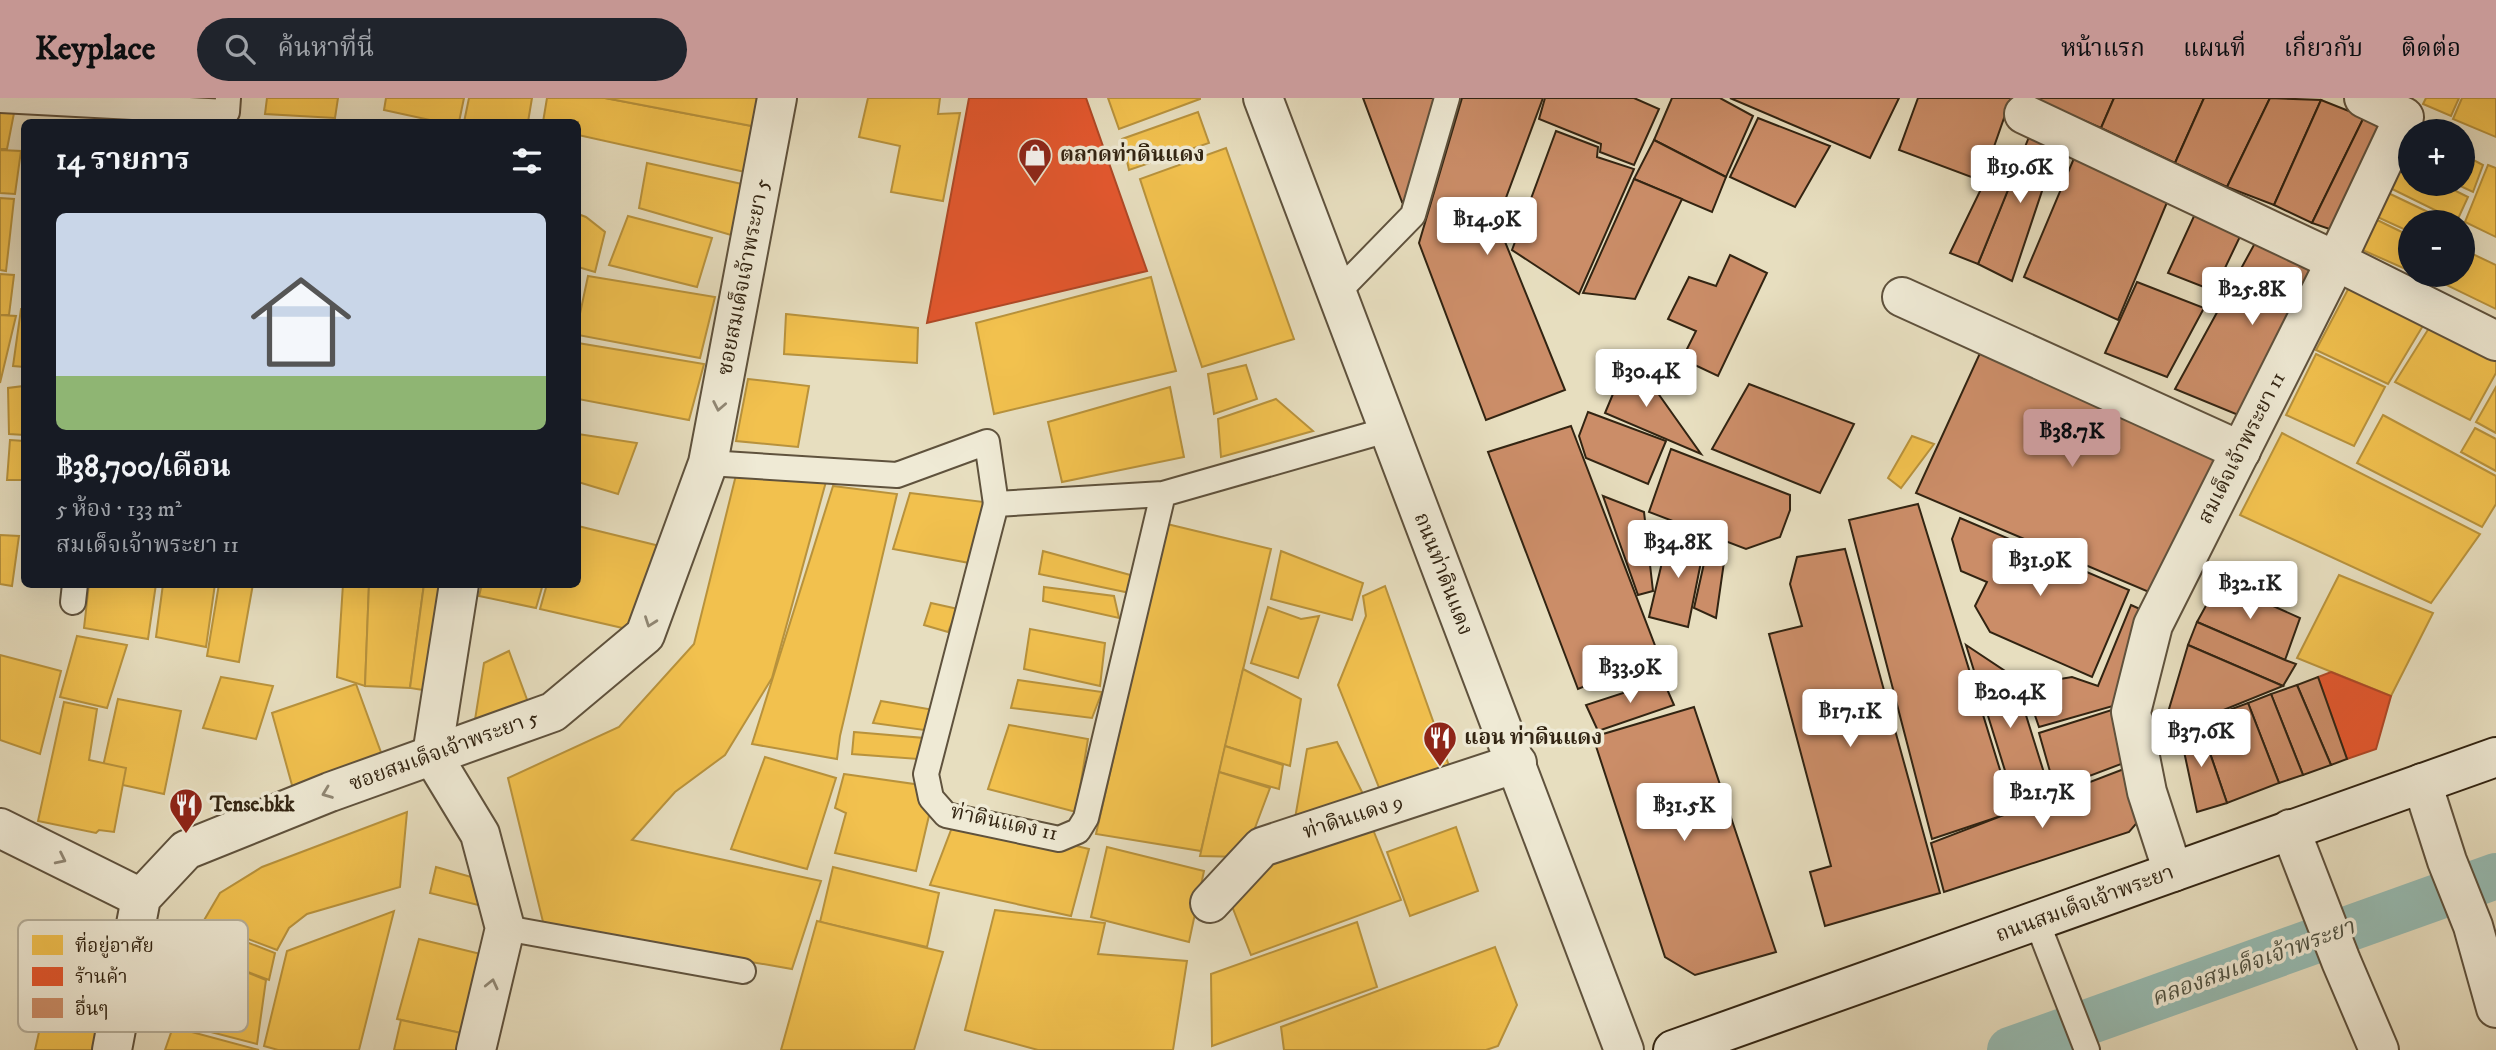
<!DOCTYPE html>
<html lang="th">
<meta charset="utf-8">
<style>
body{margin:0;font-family:"IM FELL DW Pica","Noto Serif Thai",serif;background:#20242c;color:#f1f3f6;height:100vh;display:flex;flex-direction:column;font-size:26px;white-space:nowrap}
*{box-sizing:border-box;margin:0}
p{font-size:23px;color:#9ea1a6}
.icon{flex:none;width:38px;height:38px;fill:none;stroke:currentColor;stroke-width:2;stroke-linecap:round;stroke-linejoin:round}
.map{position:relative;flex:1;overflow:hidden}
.drawer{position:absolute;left:21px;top:21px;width:560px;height:469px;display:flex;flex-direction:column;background:#171b24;border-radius:10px;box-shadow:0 7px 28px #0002}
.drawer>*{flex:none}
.tools{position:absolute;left:2398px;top:21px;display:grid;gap:14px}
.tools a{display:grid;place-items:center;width:77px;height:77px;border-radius:50%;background:#171b24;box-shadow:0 7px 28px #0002;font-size:35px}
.price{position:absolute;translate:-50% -60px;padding:0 16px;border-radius:7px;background:#fff;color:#222;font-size:23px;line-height:46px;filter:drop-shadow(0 2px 4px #0008)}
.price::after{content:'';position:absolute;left:50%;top:42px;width:21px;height:16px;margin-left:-10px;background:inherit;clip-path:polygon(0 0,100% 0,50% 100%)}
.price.current{background:#c59692;color:#111}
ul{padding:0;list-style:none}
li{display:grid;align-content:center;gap:14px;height:371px;padding:0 35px}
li+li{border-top:2px solid #363941}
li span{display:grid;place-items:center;height:217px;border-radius:10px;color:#555}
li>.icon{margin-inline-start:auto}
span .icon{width:126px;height:126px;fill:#fffc;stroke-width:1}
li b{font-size:30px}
h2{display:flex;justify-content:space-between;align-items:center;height:84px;padding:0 35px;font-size:30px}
header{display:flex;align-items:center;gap:42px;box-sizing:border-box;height:98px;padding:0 35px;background:#c59692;color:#111}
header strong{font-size:33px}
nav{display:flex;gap:38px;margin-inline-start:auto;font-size:24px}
.search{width:490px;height:63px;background:#20242c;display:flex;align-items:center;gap:18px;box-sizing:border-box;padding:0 24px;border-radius:38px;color:#9ea1a6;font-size:26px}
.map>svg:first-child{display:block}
.homes{fill:#f2c14e;stroke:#b8923c;stroke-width:2}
.shops{fill:#e4572e;stroke:#af4826;stroke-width:2}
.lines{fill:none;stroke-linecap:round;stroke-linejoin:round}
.canal{stroke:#97bcb3;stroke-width:46}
.building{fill:#cb8d68;stroke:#322412;stroke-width:2}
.service-casing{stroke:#5f523d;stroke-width:28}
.minor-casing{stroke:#5f523d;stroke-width:42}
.tertiary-casing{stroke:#5f523d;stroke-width:42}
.secondary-casing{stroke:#322412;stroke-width:42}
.service{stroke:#efead5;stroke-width:24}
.minor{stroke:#efead5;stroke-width:38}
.tertiary{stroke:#efead5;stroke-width:38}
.secondary{stroke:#efead5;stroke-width:38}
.oneway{stroke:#908774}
.labels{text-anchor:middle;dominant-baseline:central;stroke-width:7;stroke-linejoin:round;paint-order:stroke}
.poi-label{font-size:21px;font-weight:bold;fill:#322412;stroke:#efead5;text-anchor:start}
.street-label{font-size:21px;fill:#322412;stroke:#efead5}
.water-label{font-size:23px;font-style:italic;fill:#505242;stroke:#efead5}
.key{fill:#efead5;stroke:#b6af9a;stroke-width:2}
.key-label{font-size:19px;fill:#322412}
</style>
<header>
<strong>Keyplace</strong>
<div class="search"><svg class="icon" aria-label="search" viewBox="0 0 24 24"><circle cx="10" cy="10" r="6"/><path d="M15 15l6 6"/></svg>ค้นหาที่นี่</div>
<nav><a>หน้าแรก</a><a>แผนที่</a><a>เกี่ยวกับ</a><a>ติดต่อ</a></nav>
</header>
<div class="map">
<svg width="2496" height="952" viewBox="0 0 2496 952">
<rect width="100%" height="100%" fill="#e7debf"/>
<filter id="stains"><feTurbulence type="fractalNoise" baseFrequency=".00286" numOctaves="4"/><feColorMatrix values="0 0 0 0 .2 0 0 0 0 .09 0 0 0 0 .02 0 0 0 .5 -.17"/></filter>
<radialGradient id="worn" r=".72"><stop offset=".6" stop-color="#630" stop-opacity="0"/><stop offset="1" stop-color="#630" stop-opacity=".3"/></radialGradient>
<g class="homes">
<polygon points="267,0 338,0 335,20 265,16"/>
<polygon points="386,0 464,0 459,24 439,24 384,12"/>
<polygon points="469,0 532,0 528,24 464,24"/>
<polygon points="547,0 605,0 757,29 754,76 578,37 578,24 543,24"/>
<polygon points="605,0 762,0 757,29"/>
<polygon points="868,0 940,0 938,16 960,15 943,103 891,94 900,48 859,39"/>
<polygon points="1108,0 1200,0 1200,1 1119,31"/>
<polygon points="2426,0 2459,0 2451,18 2423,6"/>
<polygon points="2462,0 2496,0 2496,39 2453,21"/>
<polygon points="0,9 15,10 7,51 0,51"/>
<polygon points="1198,14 1209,45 1129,72 1122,41"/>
<polygon points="1226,50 1294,241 1202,269 1140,81"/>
<polygon points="0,52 21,53 15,96 0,95"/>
<polygon points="2462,56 2483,67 2473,94 2456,86 2462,86"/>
<polygon points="2399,64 2410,70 2410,86 2442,86 2468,99 2457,123 2386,88"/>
<polygon points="647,65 742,86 731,137 639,110"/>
<polygon points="2488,67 2496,70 2496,139 2465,124"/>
<polygon points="2384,93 2449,124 2410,124 2410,134 2373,117"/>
<polygon points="0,100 14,101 6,173 0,172"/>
<polygon points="578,116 586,119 605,134 595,174 578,169"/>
<polygon points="628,118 712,140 697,189 609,167"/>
<polygon points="2371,119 2410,138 2410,173 2358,150"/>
<polygon points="2462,151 2496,167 2496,211 2434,181 2437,177 2462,177"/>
<polygon points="0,176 14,177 9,217 0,217"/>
<polygon points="588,178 715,199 700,260 578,237 578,225"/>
<polygon points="1151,179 1176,273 994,316 976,225"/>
<polygon points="2354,180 2430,216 2388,286 2316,252"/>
<polygon points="21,211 24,211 24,269 13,268"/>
<polygon points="786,216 918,230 917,265 784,256"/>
<polygon points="0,217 16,218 0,285"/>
<polygon points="2436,219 2496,252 2496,275 2470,322 2395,284"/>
<polygon points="578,245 704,266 689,322 578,301"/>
<polygon points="2316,256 2385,289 2354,348 2286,317"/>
<polygon points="1246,267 1257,301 1214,316 1208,276"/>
<polygon points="748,281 809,288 798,349 736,343"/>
<polygon points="24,288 24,337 9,336 8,290"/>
<polygon points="1170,289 1184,359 1062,384 1048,324"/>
<polygon points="2496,289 2496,335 2476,324"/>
<polygon points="1276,301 1313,333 1221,359 1218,321"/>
<polygon points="2383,317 2496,378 2496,406 2482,429 2357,365"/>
<polygon points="2475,330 2496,341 2496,373 2461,354"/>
<polygon points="2282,335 2480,436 2431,505 2240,417"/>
<polygon points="578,336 637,345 618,396 578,384"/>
<polygon points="1912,338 1934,346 1901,390 1888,380"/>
<polygon points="10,342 24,343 24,382 7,382"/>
<polygon points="736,377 827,380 772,580 725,657 675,694 632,742 821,783 792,871 544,828 508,680 619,629 694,546"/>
<polygon points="833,388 897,396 840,638 837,661 752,646"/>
<polygon points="910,395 992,405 975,466 893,451"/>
<polygon points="1167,426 1271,451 1201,753 1096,736"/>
<polygon points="578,428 672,451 640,534 540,511 547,486 578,486"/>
<polygon points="0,437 19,438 12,488 0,486"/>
<polygon points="1043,453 1134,478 1130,495 1039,476"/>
<polygon points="1281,453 1363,485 1352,522 1271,501"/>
<polygon points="2339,477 2433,515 2391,598 2297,560"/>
<polygon points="89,486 156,486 148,541 84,530"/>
<polygon points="163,486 215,486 206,549 156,539"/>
<polygon points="219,486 253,486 239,564 207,558"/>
<polygon points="343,486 369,486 365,588 337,579"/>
<polygon points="369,486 424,486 410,590 365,588"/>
<polygon points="424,486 453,486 436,594 410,590"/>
<polygon points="482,486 543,486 536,510 479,498"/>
<polygon points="1385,488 1453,679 1384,702 1338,587 1366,518 1363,498"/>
<polygon points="1044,489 1114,498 1119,520 1043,503"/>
<polygon points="931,505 958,511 948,534 924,527"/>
<polygon points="1268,509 1301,521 1319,518 1298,580 1251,565"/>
<polygon points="1030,531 1105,545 1100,588 1024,571"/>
<polygon points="77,538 127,547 107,610 60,599"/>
<polygon points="509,553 529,607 474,628 484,565"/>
<polygon points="0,557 61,573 40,656 0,642"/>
<polygon points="1243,571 1301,601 1290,668 1225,648"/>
<polygon points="221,579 273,588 256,641 203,630"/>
<polygon points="1018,582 1102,594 1092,620 1011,610"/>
<polygon points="356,586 386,668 295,698 272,615"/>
<polygon points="118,601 181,613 164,696 100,682"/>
<polygon points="881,603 934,612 924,632 873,625"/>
<polygon points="64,604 97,611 89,662 126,670 114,734 99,732 96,735 38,723"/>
<polygon points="1009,627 1088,641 1076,714 988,691"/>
<polygon points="854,634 924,640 918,661 852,656"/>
<polygon points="1337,644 1368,706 1293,732 1307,651"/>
<polygon points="1225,648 1283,667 1279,691 1219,674"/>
<polygon points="765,659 836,680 807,771 731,751"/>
<polygon points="1219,674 1270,690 1244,759 1200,758"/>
<polygon points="844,676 921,687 931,709 916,773 835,755 846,715 835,710"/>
<polygon points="407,714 400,789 307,816 289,830 277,852 203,824 220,795 262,769"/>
<polygon points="956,719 1089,751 1071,818 930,787"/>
<polygon points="1368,719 1401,802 1251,857 1230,803 1263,756"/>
<polygon points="1456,729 1478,793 1410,818 1387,754"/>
<polygon points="1107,749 1204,773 1189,844 1091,819"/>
<polygon points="436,769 489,784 494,811 430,795"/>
<polygon points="833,769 939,795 927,849 820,824"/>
<polygon points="995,812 1105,825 1098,856 1187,863 1173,952 1038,952 965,932"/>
<polygon points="394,813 359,952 278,952 264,948 287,853"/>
<polygon points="817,823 943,854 914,952 781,952"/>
<polygon points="1357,824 1377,889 1212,948 1211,876"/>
<polygon points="202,827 275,855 269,882 196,854"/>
<polygon points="419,841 493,859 475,938 397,921"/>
<polygon points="1495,849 1517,907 1498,948 1486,952 1284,952 1281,929"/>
<polygon points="196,854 266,882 257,946 180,926"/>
<polygon points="46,903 113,914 106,952 35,952"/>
<polygon points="401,922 475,938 472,952 394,952"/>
<polygon points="173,929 259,952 165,952"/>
</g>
<g class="shops">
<polygon points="969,0 1086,0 1147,173 927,225"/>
<polygon points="2331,574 2391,598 2376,651 2347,661 2318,579"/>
</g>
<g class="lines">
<polyline class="canal" points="2010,952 2496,778"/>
</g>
<g class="building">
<polygon points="1363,0 1444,0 1411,98 1402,104"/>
<polygon points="1462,0 1543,0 1497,124 1565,292 1486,322 1419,145"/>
<polygon points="1545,0 1634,0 1659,11 1634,67 1600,54 1601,46 1539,21"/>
<polygon points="1672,0 1720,0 1753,18 1726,79 1654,42"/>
<polygon points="1730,0 1899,0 1870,60"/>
<polygon points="1918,0 2011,0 1982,83 1899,52"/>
<polygon points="2032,0 2114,0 2101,30"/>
<polygon points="2114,0 2204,0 2175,65 2101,30"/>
<polygon points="2204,0 2270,0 2227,89 2175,65"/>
<polygon points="2270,0 2321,2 2274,107 2227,89"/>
<polygon points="2321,2 2364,19 2312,125 2274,107"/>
<polygon points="2364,19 2392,30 2341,135 2312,125"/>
<polygon points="1758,20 1830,48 1795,109 1730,79"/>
<polygon points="2033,29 2060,39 2012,183 1978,166"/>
<polygon points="1556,33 1598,49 1597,59 1634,71 1579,196 1512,152"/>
<polygon points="1654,42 1726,79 1712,114 1634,81"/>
<polygon points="2077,53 2173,90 2118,222 2024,179"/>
<polygon points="1998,56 2019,65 1978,166 1950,155"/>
<polygon points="1634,81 1682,101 1635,201 1583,195"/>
<polygon points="2200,105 2246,126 2214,193 2168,175"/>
<polygon points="2260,136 2327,165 2248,321 2175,291"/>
<polygon points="1730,157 1767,175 1718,278 1682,261 1696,233 1668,221 1689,179 1716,188"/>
<polygon points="2137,184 2204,210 2167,279 2105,255"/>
<polygon points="1986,242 2231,354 2156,497 1916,395"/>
<polygon points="1640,270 1701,356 1605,315 1623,272"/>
<polygon points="1749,286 1854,326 1820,395 1712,351"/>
<polygon points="1588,314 1666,343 1648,386 1586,360 1579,338"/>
<polygon points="1571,328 1659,558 1578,591 1488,354"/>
<polygon points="1671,351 1790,397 1790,412 1780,439 1746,451 1649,414"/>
<polygon points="1603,398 1644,414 1653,493 1638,497"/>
<polygon points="1918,406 2013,714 1932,741 1849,422"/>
<polygon points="1960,420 2129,492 2092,579 1990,534 1975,508 1987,484 1961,473 1952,441"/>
<polygon points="1669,435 1705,444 1688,529 1649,519"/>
<polygon points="1845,451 1940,795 1825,828 1810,774 1831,768 1769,536 1802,528 1790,486 1797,459"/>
<polygon points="1707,452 1725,457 1716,520 1694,510"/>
<polygon points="2219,484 2300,520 2285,562 2197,524"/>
<polygon points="2131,507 2151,516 2120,606 2039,629 2021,577 2042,584 2072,579 2098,588"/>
<polygon points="2197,524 2285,562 2296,566 2283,588 2188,547"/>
<polygon points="1966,547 2014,579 2050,694 2016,708"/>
<polygon points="2188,547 2283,588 2179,630 2169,611"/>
<polygon points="2318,579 2347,661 2331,667 2297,587"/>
<polygon points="1663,582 1674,607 1598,633 1586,607"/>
<polygon points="2297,587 2331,667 2303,677 2271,596"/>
<polygon points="2271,596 2303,677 2279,685 2248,605"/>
<polygon points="2248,605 2279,685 2227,705 2199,623"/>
<polygon points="1694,609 1776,854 1695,877 1665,859 1593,639"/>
<polygon points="2118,610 2129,663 2055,691 2039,635"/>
<polygon points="2199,623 2227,705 2197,714 2179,630"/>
<polygon points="2137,666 2142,719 2129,734 1944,794 1931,745"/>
</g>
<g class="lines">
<g class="service-casing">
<g id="service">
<polyline points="0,2 227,14 228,0"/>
<polyline points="1336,196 1413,117 1447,0"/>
<polyline points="708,365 897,377 987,344 996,406"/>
<polyline points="1163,396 1086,720 1078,733 1059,741 946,717 931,700 926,676 996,406 1163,396 1387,332"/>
<polyline points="73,504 75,486"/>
<polyline points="2037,824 2087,952"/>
<polyline points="505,830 743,873"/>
</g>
</g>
<g class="minor-casing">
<g id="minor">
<polyline points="2024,16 2336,163 2496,243"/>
<polyline points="1902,199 2241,353"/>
<polyline points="459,486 432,657 480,736 505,830 476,952"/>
<polyline points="2422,685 2447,763 2473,828 2496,910"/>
<polyline points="0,730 141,800"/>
<polyline points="2290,731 2341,863 2379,952"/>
<polyline points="2173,774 2147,694 2131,614 2153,527 2336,163 2404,19 2364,0"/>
<polyline points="1210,805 1262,749 1517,665"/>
<polyline points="112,952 141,800 186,752 330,694 553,614 645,537 708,365 777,0"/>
</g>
</g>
<g class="tertiary-casing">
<path id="tertiary" d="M1263,0C1381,318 1505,634 1624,952"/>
</g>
<g class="secondary-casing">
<polyline id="secondary" points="1673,952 2496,659"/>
</g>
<use href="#service" class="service"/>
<use href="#minor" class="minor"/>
<use href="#tertiary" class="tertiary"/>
<use href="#secondary" class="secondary"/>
</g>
<defs><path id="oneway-chevron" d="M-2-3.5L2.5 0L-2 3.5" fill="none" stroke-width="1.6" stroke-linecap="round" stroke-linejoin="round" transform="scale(1.75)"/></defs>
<g class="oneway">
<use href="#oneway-chevron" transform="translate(719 308) rotate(101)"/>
<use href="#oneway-chevron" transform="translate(650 524) rotate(110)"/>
<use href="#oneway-chevron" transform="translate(327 695) rotate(159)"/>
<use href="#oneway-chevron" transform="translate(61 761) rotate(26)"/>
<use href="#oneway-chevron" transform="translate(492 886) rotate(-77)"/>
</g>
<defs>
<g id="shop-pin" transform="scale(1.75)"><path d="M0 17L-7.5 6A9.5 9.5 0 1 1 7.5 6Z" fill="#8f2418" stroke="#efead5"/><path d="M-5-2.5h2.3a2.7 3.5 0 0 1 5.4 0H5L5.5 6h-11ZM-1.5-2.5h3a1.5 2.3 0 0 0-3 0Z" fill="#fff"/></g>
<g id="restaurant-pin" transform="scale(1.75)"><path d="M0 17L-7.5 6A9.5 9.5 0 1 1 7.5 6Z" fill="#8f2418" stroke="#efead5"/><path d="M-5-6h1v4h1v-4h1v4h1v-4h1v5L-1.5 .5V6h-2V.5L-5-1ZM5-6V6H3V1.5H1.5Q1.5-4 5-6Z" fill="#fff"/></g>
</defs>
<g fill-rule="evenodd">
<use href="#shop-pin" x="1035" y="57"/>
<use href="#restaurant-pin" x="1440" y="640"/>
<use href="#restaurant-pin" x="186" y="707"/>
</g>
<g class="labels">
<g class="poi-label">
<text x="1060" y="57">ตลาดท่าดินแดง</text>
<text x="1464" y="640">แอน ท่าดินแดง</text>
<text x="210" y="707">Tense.bkk</text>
</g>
<g class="street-label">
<text transform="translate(744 179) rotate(-79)">ซอยสมเด็จเจ้าพระยา 5</text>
<text transform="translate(2242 350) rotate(-63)">สมเด็จเจ้าพระยา 11</text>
<text transform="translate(1443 476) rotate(69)">ถนนท่าดินแดง</text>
<text transform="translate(444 653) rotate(-20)">ซอยสมเด็จเจ้าพระยา 5</text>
<text transform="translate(1353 719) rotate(-18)">ท่าดินแดง 9</text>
<text transform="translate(1004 725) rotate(12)">ท่าดินแดง 11</text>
<text transform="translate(2085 806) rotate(-20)">ถนนสมเด็จเจ้าพระยา</text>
</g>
<g class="water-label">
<text transform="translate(2253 865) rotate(-20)">คลองสมเด็จเจ้าพระยา</text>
</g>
</g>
<rect x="18" y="822" width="230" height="112" rx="10" class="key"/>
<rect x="32" y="837" width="31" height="20" fill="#f2c14e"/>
<rect x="32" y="869" width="31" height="19" fill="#e4572e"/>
<rect x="32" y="900" width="31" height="20" fill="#cb8d68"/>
<g class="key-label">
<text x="75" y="854">ที่อยู่อาศัย</text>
<text x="75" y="885">ร้านค้า</text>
<text x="75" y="917">อื่นๆ</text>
</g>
<rect width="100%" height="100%" filter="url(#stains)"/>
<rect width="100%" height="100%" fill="url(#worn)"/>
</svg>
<div class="tools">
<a>+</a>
<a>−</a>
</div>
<b class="price" style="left:2020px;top:107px">฿19.6K</b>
<b class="price" style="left:1487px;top:159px">฿14.9K</b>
<b class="price" style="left:2252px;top:229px">฿25.8K</b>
<b class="price" style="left:1646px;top:311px">฿30.4K</b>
<b class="price current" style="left:2072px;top:371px">฿38.7K</b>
<b class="price" style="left:1678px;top:482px">฿34.8K</b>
<b class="price" style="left:2040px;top:500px">฿31.9K</b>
<b class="price" style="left:2250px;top:523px">฿32.1K</b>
<b class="price" style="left:1630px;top:607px">฿33.9K</b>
<b class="price" style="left:2010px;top:632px">฿20.4K</b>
<b class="price" style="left:1850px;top:651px">฿17.1K</b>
<b class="price" style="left:2201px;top:671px">฿37.6K</b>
<b class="price" style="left:2042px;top:732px">฿21.7K</b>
<b class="price" style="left:1684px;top:745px">฿31.5K</b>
<section class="drawer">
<h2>14 รายการ<svg class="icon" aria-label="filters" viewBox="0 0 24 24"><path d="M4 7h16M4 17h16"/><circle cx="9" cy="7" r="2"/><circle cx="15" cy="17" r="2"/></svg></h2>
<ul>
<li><span style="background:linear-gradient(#c9d6e8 75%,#8fb573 0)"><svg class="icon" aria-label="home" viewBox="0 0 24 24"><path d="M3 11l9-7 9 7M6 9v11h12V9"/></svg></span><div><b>฿38,700/เดือน</b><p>5 ห้อง · 133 m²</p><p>สมเด็จเจ้าพระยา 11</p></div></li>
</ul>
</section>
</div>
